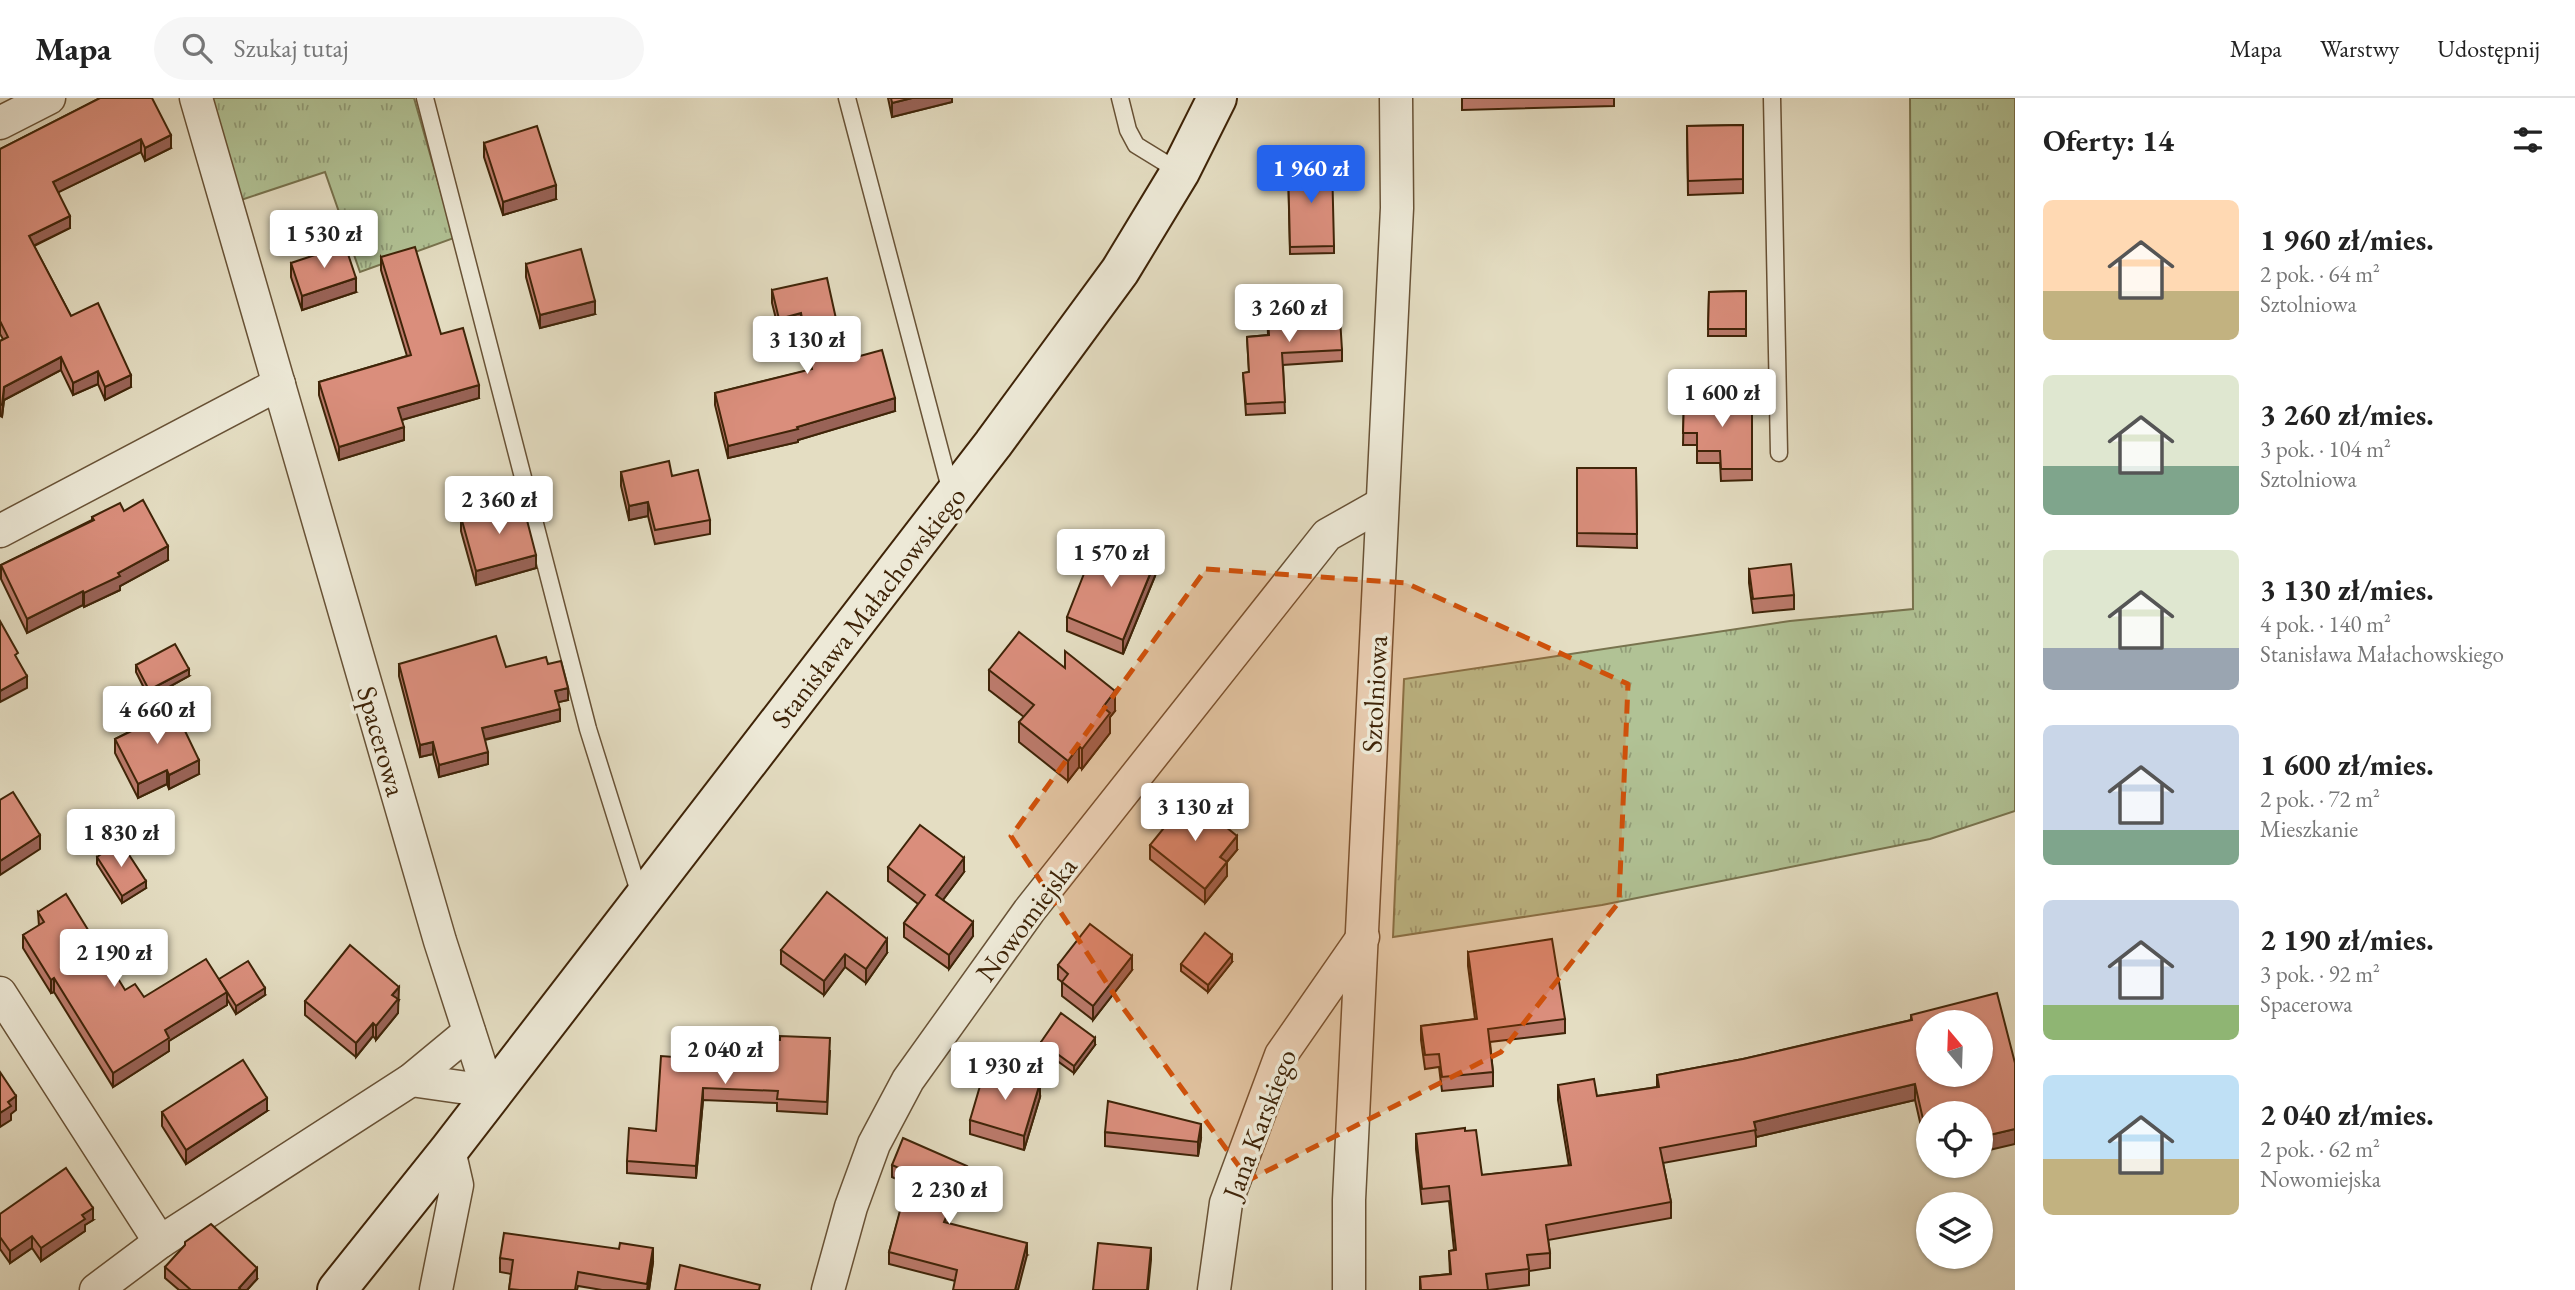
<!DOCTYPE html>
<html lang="pl">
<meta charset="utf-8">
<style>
body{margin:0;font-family:"EB Garamond",serif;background:#f6f6f6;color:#222;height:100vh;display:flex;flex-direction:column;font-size:26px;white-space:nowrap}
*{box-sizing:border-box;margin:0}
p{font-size:23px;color:#767676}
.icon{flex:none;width:38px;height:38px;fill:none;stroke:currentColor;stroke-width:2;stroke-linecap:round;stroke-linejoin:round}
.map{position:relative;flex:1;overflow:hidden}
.side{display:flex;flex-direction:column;background:#fff;width:560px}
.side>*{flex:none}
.needle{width:46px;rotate:341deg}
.tools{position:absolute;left:1916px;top:912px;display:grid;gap:14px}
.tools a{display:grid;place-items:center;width:77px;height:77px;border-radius:50%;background:#fff;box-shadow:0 2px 5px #0004;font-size:35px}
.price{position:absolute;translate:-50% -60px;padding:0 16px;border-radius:7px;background:#fff;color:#222;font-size:23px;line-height:46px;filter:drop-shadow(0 2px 4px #0008)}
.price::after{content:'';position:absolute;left:50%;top:42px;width:21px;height:16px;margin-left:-10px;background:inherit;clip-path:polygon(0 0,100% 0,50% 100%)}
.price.on{background:#2563eb;color:#fff}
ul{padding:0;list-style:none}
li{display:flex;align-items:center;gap:21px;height:175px;padding:0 28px}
li span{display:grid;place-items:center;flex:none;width:196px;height:140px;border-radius:10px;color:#555}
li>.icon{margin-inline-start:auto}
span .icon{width:84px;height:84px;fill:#fffc;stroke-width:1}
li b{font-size:30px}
h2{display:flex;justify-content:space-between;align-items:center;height:84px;padding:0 28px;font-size:30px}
header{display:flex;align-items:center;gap:42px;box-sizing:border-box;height:98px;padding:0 35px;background:#fff;border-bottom:2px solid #e0e0e0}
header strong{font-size:33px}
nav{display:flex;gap:38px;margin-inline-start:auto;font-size:24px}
.search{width:490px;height:63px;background:#f6f6f6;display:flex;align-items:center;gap:18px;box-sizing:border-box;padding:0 24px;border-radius:38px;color:#767676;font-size:26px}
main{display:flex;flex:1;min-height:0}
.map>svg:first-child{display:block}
.grass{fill:url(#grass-tufts);stroke:#78734e;stroke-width:2}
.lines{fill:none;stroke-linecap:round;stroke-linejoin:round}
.lane-casing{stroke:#685236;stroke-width:19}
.street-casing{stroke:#685236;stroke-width:35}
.secondary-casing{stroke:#3f2408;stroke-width:42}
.lane{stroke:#ede9d7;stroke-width:16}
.street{stroke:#ede9d7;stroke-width:32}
.secondary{stroke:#ede9d7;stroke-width:38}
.wall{fill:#bb7a6b;stroke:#3f2408;stroke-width:2}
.shaded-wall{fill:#996357;stroke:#3f2408;stroke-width:2}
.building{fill:#da8e7c;stroke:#3f2408;stroke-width:2;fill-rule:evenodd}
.marked{fill:#cf510b;fill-opacity:0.2;stroke:#cf510b;stroke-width:5;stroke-dasharray:14 9;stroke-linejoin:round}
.labels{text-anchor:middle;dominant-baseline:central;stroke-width:7;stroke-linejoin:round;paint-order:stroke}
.street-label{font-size:28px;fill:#3f2408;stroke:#ede9d7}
</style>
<header>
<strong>Mapa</strong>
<div class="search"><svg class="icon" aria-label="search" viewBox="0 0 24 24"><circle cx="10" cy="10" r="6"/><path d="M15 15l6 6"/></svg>Szukaj tutaj</div>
<nav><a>Mapa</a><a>Warstwy</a><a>Udostępnij</a></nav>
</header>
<main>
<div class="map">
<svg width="2015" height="1192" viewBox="0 0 2015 1192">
<defs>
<pattern id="grass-tufts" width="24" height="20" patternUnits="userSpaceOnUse" patternTransform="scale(1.75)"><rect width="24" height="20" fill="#b1c295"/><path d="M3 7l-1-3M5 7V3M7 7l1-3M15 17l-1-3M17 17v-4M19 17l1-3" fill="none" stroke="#919d78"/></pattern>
</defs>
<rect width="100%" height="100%" fill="#e4ddc2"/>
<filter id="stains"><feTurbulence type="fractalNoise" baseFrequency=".00286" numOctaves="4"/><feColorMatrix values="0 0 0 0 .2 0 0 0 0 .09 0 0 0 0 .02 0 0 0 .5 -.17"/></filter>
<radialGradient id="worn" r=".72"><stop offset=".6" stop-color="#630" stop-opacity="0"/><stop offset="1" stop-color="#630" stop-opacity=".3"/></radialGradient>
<g class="grass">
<polygon points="210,0 414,0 454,140 360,174 325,74 241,102"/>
<polygon points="1910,0 2015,0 2015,713 1930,741 1602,807 1393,839 1404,581 1790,523 1913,511"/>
</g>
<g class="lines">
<g class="lane-casing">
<g id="lane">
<polyline points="425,0 588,631 641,800"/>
<polyline points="847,0 951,394"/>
<polyline points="1120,0 1128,32 1136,47 1180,74"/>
<polyline points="1772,0 1779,355"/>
</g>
</g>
<g class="street-casing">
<g id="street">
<polyline points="196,0 440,843 490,998"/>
<polyline points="0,25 49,0"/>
<polyline points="0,433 279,286"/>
<polyline points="0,895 160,1144"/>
<polyline points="411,982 467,990 490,998"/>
<polyline points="96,1192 160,1144 411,982 469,934"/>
<polyline points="436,1192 457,1087 449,1052"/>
<polyline points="828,1192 851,1109 874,1046 908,982 1029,813 1327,437 1382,406"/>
<polyline points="1214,1192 1226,1105 1281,957 1363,839"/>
<polyline points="1349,1192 1349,1102 1397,110 1396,0"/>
</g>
</g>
<g class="secondary-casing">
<polyline id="secondary" points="337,1192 449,1052 993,346 1120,173 1180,74 1217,0"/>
</g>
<use href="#lane" class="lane"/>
<use href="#street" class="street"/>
<use href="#secondary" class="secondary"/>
</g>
<g class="wall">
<polygon points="100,0 171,50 145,63 141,54 58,94 70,130 34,148 71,218 131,289 105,302 98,286 73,297 61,272 4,302 2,319 0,318 0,243 3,241 0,236 0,51"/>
<polygon points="888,0 952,0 952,4 892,19"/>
<polygon points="1462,0 1614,0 1614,8 1462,12"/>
<polygon points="1743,27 1743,95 1688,97 1687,28"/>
<polygon points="484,45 556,101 503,117 484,59"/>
<polygon points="1288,67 1334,148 1334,155 1290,156"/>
<polygon points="381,159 441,236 479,300 402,322 404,342 339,362 319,297 319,284 407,258 381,172"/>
<polygon points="291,165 356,194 302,212 291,179"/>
<polygon points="526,166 595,216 540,230 526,179"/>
<polygon points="772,192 842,248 860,258 895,313 798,342 798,344 728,360 715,307 715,295 810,272 801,228 779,233 772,205"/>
<polygon points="1746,193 1746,238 1708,238 1709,194"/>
<polygon points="1267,205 1324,205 1342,252 1342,263 1283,267 1285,315 1246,317 1243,275 1249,274 1247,239 1268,237"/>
<polygon points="1752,300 1752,382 1721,383 1720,365 1697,365 1697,347 1683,347 1684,301"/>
<polygon points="1577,370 1636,370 1637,450 1577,448"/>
<polygon points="621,374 672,378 710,422 710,436 655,446 648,418 629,422 621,388"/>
<polygon points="124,413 168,462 120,488 120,492 84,509 83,507 27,535 1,481 1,467 92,422 92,419"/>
<polygon points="461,419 536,470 476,487 461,433"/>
<polygon points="1749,471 1794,497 1794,511 1753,515 1749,485"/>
<polygon points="1155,478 1123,556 1067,533 1067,519"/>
<polygon points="399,566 506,569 548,566 568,602 558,604 560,623 485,642 488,666 439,679 433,656 420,659 399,578"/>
<polygon points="136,567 189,578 149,600 136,574"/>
<polygon points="989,572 1115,613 1110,619 1110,635 1082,671 1079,669 1068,683 1019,644 1019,624 1024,619 989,592"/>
<polygon points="141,621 199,676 169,691 167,686 138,700 115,655 115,641 141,628"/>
<polygon points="1150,747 1237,752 1227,764 1227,778 1205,805 1150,761"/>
<polygon points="97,759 146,790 122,805 97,766"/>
<polygon points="888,769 964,774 943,802 973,838 949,871 904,839 904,825 918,806 888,783"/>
<polygon points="38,814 125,892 144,899 219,882 265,897 236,916 227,901 227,907 169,943 169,953 113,989 54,894 51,895 23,850 23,837 39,828"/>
<polygon points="781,852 887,855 866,885 845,869 824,897 781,866"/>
<polygon points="1468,854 1565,921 1565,935 1490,944 1493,974 1493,988 1442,993 1439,969 1425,971 1421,942 1421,928 1475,921 1468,868"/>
<polygon points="1232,864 1208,894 1181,873 1181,866"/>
<polygon points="1058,867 1132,872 1093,922 1062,898 1062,884 1058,881"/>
<polygon points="399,902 398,904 398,915 376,942 373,938 356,959 305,917 305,903"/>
<polygon points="1911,917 1928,1015 1928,1059 1915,1002 1756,1039 1756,1048 1663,1065 1671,1104 1671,1120 1548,1142 1550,1155 1550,1170 1529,1173 1529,1187 1489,1192 1420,1192 1420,1179 1450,1176 1449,1153 1454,1152 1449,1103 1422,1106 1416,1051 1416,1036 1465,1033 1482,1077 1569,1068 1558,1002 1558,987 1597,998 1657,989 1657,977 1743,961 1911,922"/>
<polygon points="1041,944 1095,947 1074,975 1041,951"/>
<polygon points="830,953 827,1016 777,1013 777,1005 703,1002 696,1080 627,1075 627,1063 656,1033 674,959"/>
<polygon points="1040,999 1024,1052 970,1036 970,1022"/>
<polygon points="267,1013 186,1066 162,1028 162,1014"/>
<polygon points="1105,1034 1201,1040 1198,1058 1105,1048"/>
<polygon points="892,1067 967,1080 948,1125 1027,1157 955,1183 889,1166 889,1154 908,1086 892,1079"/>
<polygon points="0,1116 93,1122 85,1127 85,1133 41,1163 32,1150 10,1165 0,1151"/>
<polygon points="500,1160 653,1164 649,1192 602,1192 578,1188 577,1192 509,1192 511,1176 500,1174"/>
<polygon points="165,1169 257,1181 247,1192 179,1192 165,1180"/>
</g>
<g class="shaded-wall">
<polygon points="912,0 952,0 952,4 892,19 892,5"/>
<polygon points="171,37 171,50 145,63 145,50"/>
<polygon points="141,41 141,54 53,97 53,84"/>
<polygon points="556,87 556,101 503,117 503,104"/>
<polygon points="70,118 70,130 29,150 29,138"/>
<polygon points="356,180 356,194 302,212 302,198"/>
<polygon points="595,203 595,216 540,230 540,217"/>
<polygon points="801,215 801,228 779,233 779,221"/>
<polygon points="61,259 61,272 4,302 2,319 4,289"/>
<polygon points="98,273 98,286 73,297 73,285"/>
<polygon points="131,277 131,289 105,302 105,289"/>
<polygon points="479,287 479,300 398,323 398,310"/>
<polygon points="895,300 895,313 798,342 798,344 728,360 728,348 797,329"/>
<polygon points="404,329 404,342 339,362 339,349"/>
<polygon points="648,404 648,418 629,422 629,408"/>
<polygon points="168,448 168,462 120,488 120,492 84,509 84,495 118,475"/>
<polygon points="536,457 536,470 476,487 476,473"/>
<polygon points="1155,464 1155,478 1123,556 1123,542"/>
<polygon points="83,493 83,507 27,535 27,521"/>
<polygon points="189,571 189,578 149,600 149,592"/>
<polygon points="27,578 27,590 0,604 0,593"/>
<polygon points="568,590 568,602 555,605 555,593"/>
<polygon points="1115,593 1115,613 1110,619 1110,635 1082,671 1082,651 1103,609"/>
<polygon points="560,611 560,623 482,642 482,630"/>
<polygon points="433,644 433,656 420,659 420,647"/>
<polygon points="1079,648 1079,669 1068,683 1068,663"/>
<polygon points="488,654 488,666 439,679 439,667"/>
<polygon points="199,662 199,676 169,691 169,677"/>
<polygon points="167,672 167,686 138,700 138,686"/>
<polygon points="40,737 40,751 0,777 0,763"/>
<polygon points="1237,738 1237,752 1220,772 1220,759"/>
<polygon points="964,760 964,774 936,811 936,797"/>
<polygon points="1227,764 1227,778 1205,805 1205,791"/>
<polygon points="146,783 146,790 122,805 122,798"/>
<polygon points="973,824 973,838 949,871 949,857"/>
<polygon points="887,841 887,855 866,885 866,871"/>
<polygon points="845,856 845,869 824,897 824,883"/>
<polygon points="1232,857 1232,864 1208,894 1208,887"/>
<polygon points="1132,858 1132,872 1093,922 1093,908"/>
<polygon points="54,880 54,894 51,895 51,882"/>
<polygon points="399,889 398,915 376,942 376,928 392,897"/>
<polygon points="265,890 265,897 236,916 236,908"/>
<polygon points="227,894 227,907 169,943 169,953 113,989 113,975 165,932"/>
<polygon points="373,925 373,938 356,959 356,945"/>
<polygon points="1095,940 1095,947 1074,975 1074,968"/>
<polygon points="1040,985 1040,999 1024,1052 1024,1038"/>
<polygon points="1915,986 1915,1002 1756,1039 1754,1024"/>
<polygon points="703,990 703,1002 696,1080 696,1068"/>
<polygon points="16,998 16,1012 11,1016 11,1022 0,1029 0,1015 8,1004"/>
<polygon points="267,1000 267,1013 186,1066 186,1052"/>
<polygon points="1201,1026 1201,1040 1198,1058 1198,1044"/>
<polygon points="2015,1031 2015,1046 1981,1054 1981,1039"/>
<polygon points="967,1068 967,1080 944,1136 944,1124"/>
<polygon points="93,1110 93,1122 85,1127 85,1133 41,1163 41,1150 82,1117"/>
<polygon points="32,1138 32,1150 10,1165 10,1153"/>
<polygon points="1027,1145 1027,1157 1018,1192 1015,1192"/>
<polygon points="653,1150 653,1164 649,1192 647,1192"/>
<polygon points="1151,1150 1151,1162 1148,1192 1147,1192"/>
<polygon points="257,1170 257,1181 247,1192 239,1192 239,1190"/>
</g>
<g class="building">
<polygon points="100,0 152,0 171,37 145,50 141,41 53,84 70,118 29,138 71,218 98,205 131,277 105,289 98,273 73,285 61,259 4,289 2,307 0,306 0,243 8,239 0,223 0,51"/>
<polygon points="891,0 912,0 892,5"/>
<polygon points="1743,27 1743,81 1688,83 1687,28"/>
<polygon points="537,28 556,87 503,104 484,45"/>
<polygon points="1332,65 1334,148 1290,149 1288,67"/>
<polygon points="345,147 356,180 302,198 291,165"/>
<polygon points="415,149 441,236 463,230 479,287 398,310 404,329 339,349 319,284 411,257 381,159"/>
<polygon points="581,151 595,203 540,217 526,166"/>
<polygon points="827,180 842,248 856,244 860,258 882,252 895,300 797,329 798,331 728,348 715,295 812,271 801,215 779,221 772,192"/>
<polygon points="1746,193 1746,231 1708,231 1709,194"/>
<polygon points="1324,201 1324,205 1339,204 1342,252 1282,255 1285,304 1246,306 1243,275 1249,274 1247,239 1269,237 1267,205"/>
<polygon points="1752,300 1752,371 1721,371 1720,353 1697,353 1697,335 1683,335 1684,301"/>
<polygon points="669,363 672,378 698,372 710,422 655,432 648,404 629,408 621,374"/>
<polygon points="1577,370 1636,370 1637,436 1577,435"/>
<polygon points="143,402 168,448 118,475 120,478 84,495 83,493 27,521 1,467 94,422 92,419 120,405 124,413"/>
<polygon points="522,403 536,457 476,473 461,419"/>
<polygon points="1098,440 1155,464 1123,542 1067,519"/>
<polygon points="1791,466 1794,497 1753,501 1749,471"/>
<polygon points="0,523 18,555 15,557 27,578 0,593"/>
<polygon points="1019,534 1065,570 1065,553 1115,593 1103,609 1110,615 1082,651 1079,648 1068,663 1019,624 1034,607 989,572"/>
<polygon points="496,538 506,569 546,559 548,566 561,563 568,590 555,593 560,611 482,630 488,654 439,667 433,644 420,647 399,566"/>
<polygon points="175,546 189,571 149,592 136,567"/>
<polygon points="172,606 199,662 169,677 167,672 138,686 115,641 144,627 141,621"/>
<polygon points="13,694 40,737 0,763 0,702"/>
<polygon points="1189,699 1237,738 1220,759 1227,764 1205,791 1150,747"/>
<polygon points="920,727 964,760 936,797 973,824 949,857 904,825 925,797 888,769"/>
<polygon points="120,743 146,783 122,798 97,759"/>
<polygon points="827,794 887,841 866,871 845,856 824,883 781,852"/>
<polygon points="66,796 125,892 135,886 144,899 206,861 227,894 165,932 169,940 113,975 54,880 51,882 23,837 44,824 38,814"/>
<polygon points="1090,826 1132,858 1093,908 1062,884 1068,876 1058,867"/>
<polygon points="1205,835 1232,857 1208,887 1181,866"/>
<polygon points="1552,841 1565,921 1488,931 1493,974 1442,979 1439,956 1425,957 1421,928 1477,921 1468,854"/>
<polygon points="350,847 399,889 392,897 398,901 376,928 373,925 356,945 305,903"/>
<polygon points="248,863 265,890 236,908 219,881"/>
<path d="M1997,895L2015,965V1031L1981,1039V1015H1928V1043L1915,986L1754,1024L1756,1032L1660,1050L1671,1104L1546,1127L1550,1155L1527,1157L1529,1171L1486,1176L1488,1192H1421L1420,1179L1451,1176L1449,1153L1456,1152L1449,1088L1422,1091L1416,1036L1465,1030V1033L1476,1032L1482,1077L1571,1067L1558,987L1594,981L1597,998L1659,989L1657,977L1743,961L1912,922L1911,917ZM1928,924H1981V976H1928Z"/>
<polygon points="1061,915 1095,940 1074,968 1041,944"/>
<polygon points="676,936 780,942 780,938 830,940 827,1004 777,1001 778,993 703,990 696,1068 627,1063 629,1030 656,1033 661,958 674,959"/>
<polygon points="243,962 267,1000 186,1052 162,1014"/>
<polygon points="985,971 1040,985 1024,1038 970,1022"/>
<polygon points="0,974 16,998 8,1004 11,1008 0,1015"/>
<polygon points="1108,1003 1201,1026 1198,1044 1105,1034"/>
<polygon points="903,1040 967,1068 944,1124 1027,1145 1015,1192 1016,1192 953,1192 957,1172 889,1154 910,1075 892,1067"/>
<polygon points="66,1070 93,1110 82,1117 85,1121 41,1150 32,1138 10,1153 0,1139 0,1116"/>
<polygon points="211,1126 257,1170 239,1190 241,1192 191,1192 165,1169 185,1147 185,1144"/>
<polygon points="504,1135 619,1151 620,1145 653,1150 647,1186 578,1174 575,1192 520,1192 509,1191 513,1162 500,1160"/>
<polygon points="1098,1145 1151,1150 1147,1192 1093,1192"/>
<polygon points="680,1167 760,1187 759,1192 675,1192"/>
</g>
<path class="marked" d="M1206,471L1406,485L1628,586L1619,804L1501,954L1249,1082L1121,907L1011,738Z"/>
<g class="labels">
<g class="street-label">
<text transform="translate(868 509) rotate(-52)">Stanisława Małachowskiego</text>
<text transform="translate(1374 596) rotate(-87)">Sztolniowa</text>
<text transform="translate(382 643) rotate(74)">Spacerowa</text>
<text transform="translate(1026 821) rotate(-53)">Nowomiejska</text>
<text transform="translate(1259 1026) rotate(-69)">Jana Karskiego</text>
</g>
</g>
<rect width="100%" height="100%" filter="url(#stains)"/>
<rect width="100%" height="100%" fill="url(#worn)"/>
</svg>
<div class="tools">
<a><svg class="needle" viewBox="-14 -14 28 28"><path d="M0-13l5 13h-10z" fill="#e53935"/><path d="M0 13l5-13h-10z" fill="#767676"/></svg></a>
<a><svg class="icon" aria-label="locate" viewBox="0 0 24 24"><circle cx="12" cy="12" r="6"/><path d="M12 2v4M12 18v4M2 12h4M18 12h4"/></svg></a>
<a><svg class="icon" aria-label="layers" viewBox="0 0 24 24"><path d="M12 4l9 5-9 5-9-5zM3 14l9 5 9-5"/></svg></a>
</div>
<b class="price on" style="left:1311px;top:107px">1 960 zł</b>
<b class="price" style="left:324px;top:172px">1 530 zł</b>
<b class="price" style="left:1289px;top:246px">3 260 zł</b>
<b class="price" style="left:807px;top:278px">3 130 zł</b>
<b class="price" style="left:1722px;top:331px">1 600 zł</b>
<b class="price" style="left:499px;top:438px">2 360 zł</b>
<b class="price" style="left:1111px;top:491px">1 570 zł</b>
<b class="price" style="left:157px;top:648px">4 660 zł</b>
<b class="price" style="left:1195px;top:745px">3 130 zł</b>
<b class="price" style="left:121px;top:771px">1 830 zł</b>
<b class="price" style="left:114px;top:891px">2 190 zł</b>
<b class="price" style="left:725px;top:988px">2 040 zł</b>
<b class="price" style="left:1005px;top:1004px">1 930 zł</b>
<b class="price" style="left:949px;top:1128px">2 230 zł</b>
</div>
<section class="side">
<h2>Oferty: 14<svg class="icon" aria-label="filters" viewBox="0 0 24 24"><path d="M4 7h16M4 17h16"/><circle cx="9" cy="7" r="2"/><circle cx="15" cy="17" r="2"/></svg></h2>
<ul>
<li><span style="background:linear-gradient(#ffd9b3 65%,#c2b280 0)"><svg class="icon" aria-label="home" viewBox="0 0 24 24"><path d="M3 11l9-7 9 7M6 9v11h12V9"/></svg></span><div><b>1 960 zł/mies.</b><p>2 pok. · 64 m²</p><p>Sztolniowa</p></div></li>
<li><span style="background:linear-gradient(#dfe7d0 65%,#7fa58c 0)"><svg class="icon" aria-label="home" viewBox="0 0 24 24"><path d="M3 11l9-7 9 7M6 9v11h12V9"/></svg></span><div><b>3 260 zł/mies.</b><p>3 pok. · 104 m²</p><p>Sztolniowa</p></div></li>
<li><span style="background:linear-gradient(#dfe7d0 70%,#9aa5b1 0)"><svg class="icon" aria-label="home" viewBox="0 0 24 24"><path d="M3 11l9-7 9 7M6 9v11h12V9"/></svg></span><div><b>3 130 zł/mies.</b><p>4 pok. · 140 m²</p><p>Stanisława Małachowskiego</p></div></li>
<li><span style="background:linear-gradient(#c9d6e8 75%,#7fa58c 0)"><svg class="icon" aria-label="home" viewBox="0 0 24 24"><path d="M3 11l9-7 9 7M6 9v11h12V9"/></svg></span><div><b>1 600 zł/mies.</b><p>2 pok. · 72 m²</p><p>Mieszkanie</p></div></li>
<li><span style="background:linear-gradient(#c9d6e8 75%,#8fb573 0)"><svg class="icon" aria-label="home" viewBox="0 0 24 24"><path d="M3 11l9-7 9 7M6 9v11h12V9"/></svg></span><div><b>2 190 zł/mies.</b><p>3 pok. · 92 m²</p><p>Spacerowa</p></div></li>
<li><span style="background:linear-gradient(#bfe0f5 60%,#c2b280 0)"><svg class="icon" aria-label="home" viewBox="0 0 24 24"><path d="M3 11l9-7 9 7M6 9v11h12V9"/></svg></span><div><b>2 040 zł/mies.</b><p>2 pok. · 62 m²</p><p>Nowomiejska</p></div></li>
</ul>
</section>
</main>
